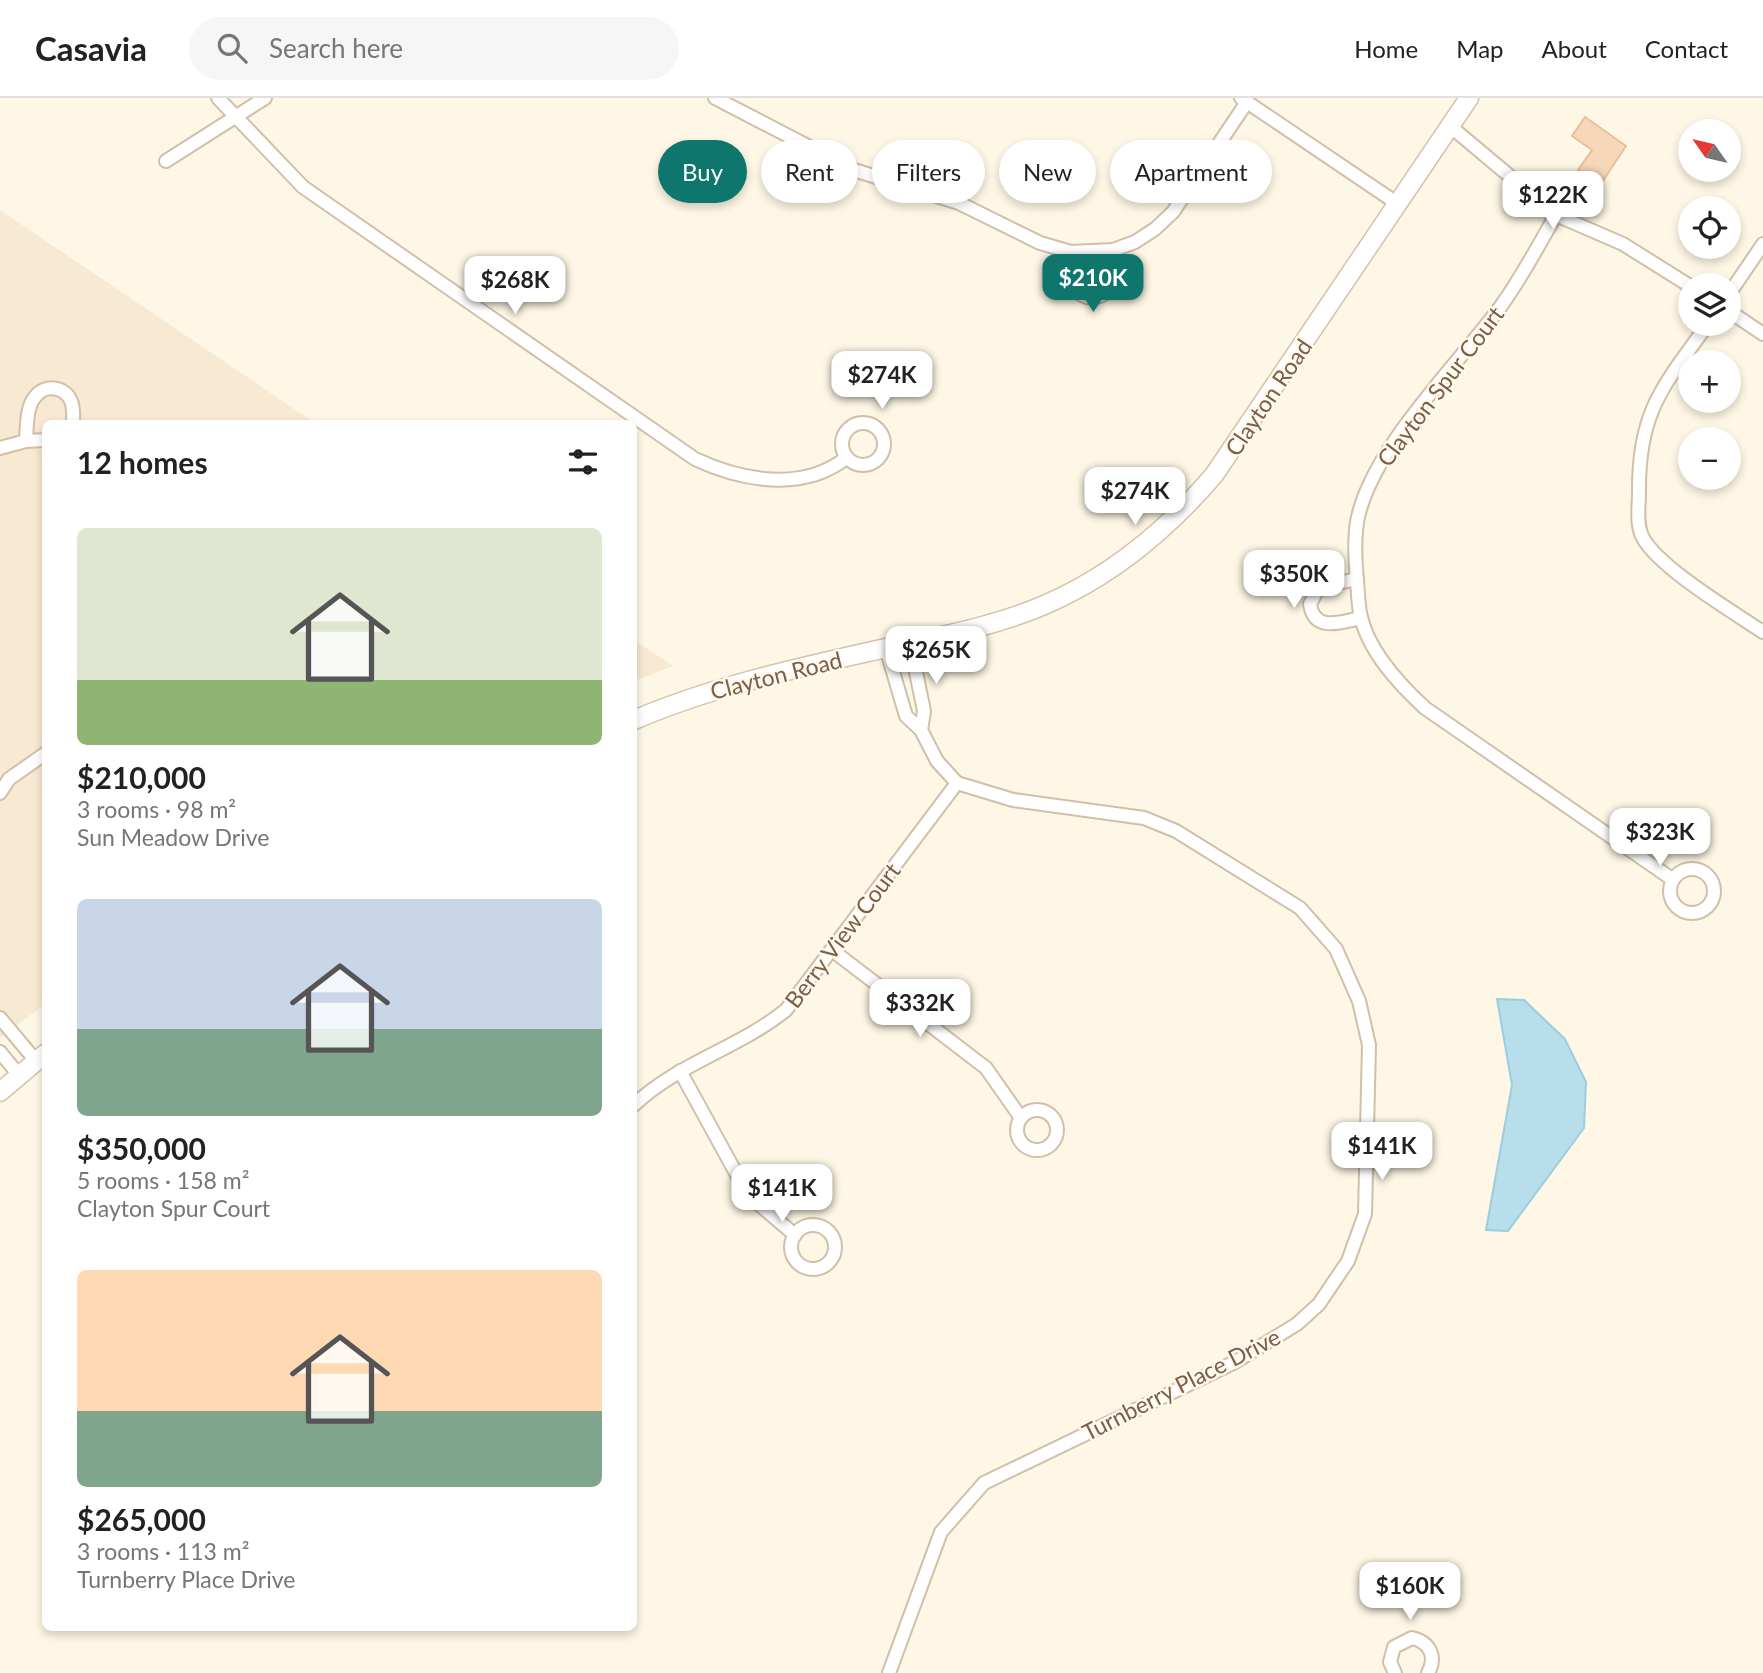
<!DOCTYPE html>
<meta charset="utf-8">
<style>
body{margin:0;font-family:Lato,sans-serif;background:#f6f6f6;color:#222;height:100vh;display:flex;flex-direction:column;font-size:26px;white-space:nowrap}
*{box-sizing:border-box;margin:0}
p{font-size:23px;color:#767676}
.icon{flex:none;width:38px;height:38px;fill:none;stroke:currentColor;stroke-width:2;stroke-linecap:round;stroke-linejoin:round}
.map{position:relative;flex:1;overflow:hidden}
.sheet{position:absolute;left:42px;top:322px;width:595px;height:1211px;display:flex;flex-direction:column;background:#fff;border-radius:10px;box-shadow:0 4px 10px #0003}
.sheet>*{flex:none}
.top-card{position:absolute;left:658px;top:42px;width:665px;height:63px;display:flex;gap:14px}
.needle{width:46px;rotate:304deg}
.fabs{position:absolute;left:1678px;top:21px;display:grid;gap:14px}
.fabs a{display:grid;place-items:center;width:63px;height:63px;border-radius:50%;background:#fff;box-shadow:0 4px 10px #0003;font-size:35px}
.price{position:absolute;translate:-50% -60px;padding:0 16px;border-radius:14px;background:#fff;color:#222;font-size:23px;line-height:46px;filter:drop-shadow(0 2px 4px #0008)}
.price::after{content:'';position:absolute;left:50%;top:42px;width:21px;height:16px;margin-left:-10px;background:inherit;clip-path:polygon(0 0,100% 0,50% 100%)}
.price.current{background:#0f766e;color:#fff}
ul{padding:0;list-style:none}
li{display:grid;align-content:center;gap:14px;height:371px;padding:0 35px}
li span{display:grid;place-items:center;height:217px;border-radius:10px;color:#555}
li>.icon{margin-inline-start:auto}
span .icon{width:126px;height:126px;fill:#fffc;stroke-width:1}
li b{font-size:30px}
h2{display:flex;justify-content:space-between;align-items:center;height:84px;padding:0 35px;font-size:30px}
.tag{padding:0 24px;border-radius:32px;background:#fff;box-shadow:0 4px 10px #0003;font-size:24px;line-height:63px}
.tag.current{background:#0f766e;color:#fff}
header{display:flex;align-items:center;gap:42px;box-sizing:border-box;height:98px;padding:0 35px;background:#fff;border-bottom:2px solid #e0e0e0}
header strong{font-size:33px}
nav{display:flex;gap:38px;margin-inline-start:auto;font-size:24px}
.search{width:490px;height:63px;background:#f6f6f6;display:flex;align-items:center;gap:18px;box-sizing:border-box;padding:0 24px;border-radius:38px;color:#767676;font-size:26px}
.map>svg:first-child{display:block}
.residential{fill:#f7e9d2}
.water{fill:#b7deea;stroke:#9ccddd;stroke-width:2}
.building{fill:#f6d7ba;stroke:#eabf99;stroke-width:2}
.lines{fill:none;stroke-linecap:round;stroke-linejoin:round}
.minor-casing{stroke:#d1bfa9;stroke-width:16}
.secondary-casing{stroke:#d7c1a9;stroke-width:21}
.minor{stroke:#fff;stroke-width:12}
.secondary{stroke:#fff;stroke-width:18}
.labels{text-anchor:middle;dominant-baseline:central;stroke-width:5;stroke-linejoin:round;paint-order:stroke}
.street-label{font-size:23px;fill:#7a5e47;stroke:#fff9ed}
</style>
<header>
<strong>Casavia</strong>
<div class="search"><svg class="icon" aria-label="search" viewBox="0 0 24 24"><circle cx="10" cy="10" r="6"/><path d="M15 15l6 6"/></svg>Search here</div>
<nav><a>Home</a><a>Map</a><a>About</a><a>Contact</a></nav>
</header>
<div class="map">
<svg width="1763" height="1575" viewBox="0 0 1763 1575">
<rect width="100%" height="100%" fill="#fef7e5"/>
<g class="residential">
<polygon points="0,112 315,325 46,326 45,906 0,940"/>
<polygon points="634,542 673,568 634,583"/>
</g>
<polygon class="water" points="1497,901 1524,902 1565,941 1586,984 1584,1030 1508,1133 1486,1132 1512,987"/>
<polygon class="building" points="1585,19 1626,48 1600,87 1578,72 1592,52 1572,38"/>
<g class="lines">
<g class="minor-casing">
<g id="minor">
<path d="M218,0L303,89L695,361C742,383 803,394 846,360"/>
<polyline points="715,0 854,72 959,105 1040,145 1071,154 1113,152 1135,144 1155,131 1173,114 1247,4"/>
<polyline points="1241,0 1398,106"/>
<polyline points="1450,28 1556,117 1623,146 1690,188"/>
<polyline points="166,63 265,0"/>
<path d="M1556,117C1538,148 1522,179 1501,208C1457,268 1370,352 1357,424C1354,444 1355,462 1357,482C1358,494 1358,508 1361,519C1369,554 1399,586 1425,610L1672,781"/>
<path d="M1071,154C1070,165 1068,177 1073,188C1081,204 1106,203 1112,186C1116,176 1113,162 1113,152"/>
<polyline points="1729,196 1763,146"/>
<polyline points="1729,213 1763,236"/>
<path d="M1708,226C1663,288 1638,314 1639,395C1639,408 1636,425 1642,438C1656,468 1733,514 1763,534"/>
<circle cx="863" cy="346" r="21"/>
<path d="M26,343C27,330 26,309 35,299C44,286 65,288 71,303C74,310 73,318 73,326"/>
<polyline points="0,350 26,343 46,342"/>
<path d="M1357,481L1319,489L1310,506C1314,535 1341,524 1361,520"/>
<polyline points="910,545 924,613 921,632"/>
<polyline points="886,550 906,618 921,632 937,663 957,685 1013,702 1144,720 1176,733 1300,810 1336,851 1359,903 1369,947 1365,1116 1348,1163 1319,1206 1297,1226 1235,1264 984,1385 941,1434 889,1575"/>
<polyline points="0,695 9,681 46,655"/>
<circle cx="1692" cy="793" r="22"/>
<polyline points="832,852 986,970 1021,1020"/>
<polyline points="0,920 36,963"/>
<polyline points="0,954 19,977"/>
<polyline points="680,973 748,1097 795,1137"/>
<path d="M634,1007C678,965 739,950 786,912L957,685"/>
<circle cx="1037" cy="1032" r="20"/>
<circle cx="813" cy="1149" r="22"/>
<path d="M1395,1575L1390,1564L1394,1549L1412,1540C1430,1544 1437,1559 1428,1575"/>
</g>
</g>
<g class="secondary-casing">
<g id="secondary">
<path d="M634,622C709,590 788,572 868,554C926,541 987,531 1042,508C1111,479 1166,433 1214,377L1469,0"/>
<polyline points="0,994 46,955"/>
</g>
</g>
<use href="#minor" class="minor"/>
<use href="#secondary" class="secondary"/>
</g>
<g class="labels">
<g class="street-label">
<text transform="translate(1440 288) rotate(-53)">Clayton Spur Court</text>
<text transform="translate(1268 299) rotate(-56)">Clayton Road</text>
<text transform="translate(776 577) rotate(-14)">Clayton Road</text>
<text transform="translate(842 837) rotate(-53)">Berry View Court</text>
<text transform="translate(1181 1286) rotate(-27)">Turnberry Place Drive</text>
</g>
</g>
</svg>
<div class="fabs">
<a><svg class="needle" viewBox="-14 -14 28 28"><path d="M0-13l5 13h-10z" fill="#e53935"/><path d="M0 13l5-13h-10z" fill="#767676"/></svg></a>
<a><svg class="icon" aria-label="locate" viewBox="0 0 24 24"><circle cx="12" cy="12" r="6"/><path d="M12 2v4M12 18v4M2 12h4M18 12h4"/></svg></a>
<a><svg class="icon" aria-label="layers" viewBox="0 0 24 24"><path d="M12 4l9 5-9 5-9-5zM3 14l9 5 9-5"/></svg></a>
<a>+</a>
<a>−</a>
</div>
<b class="price" style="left:1553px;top:133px">$122K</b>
<b class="price current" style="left:1093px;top:216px">$210K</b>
<b class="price" style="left:515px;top:218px">$268K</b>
<b class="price" style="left:882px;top:313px">$274K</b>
<b class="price" style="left:1135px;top:429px">$274K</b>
<b class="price" style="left:1294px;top:512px">$350K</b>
<b class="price" style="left:936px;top:588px">$265K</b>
<b class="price" style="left:1660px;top:770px">$323K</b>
<b class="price" style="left:920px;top:941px">$332K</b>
<b class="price" style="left:1382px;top:1084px">$141K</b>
<b class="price" style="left:782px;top:1126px">$141K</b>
<b class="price" style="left:1410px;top:1524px">$160K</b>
<div class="top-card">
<a class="tag current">Buy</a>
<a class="tag">Rent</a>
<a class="tag">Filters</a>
<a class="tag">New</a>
<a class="tag">Apartment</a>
</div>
<section class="sheet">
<h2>12 homes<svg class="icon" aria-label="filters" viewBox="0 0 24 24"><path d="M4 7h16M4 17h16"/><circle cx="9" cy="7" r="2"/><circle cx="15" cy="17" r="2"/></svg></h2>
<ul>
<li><span style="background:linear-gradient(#dfe7d0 70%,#8fb573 0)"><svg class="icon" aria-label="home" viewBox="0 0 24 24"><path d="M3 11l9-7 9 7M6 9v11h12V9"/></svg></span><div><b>$210,000</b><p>3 rooms · 98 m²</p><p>Sun Meadow Drive</p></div></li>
<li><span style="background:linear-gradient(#c9d6e8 60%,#7fa58c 0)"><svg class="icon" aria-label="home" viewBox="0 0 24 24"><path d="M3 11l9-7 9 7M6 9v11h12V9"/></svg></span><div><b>$350,000</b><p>5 rooms · 158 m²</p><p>Clayton Spur Court</p></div></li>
<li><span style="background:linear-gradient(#ffd9b3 65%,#7fa58c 0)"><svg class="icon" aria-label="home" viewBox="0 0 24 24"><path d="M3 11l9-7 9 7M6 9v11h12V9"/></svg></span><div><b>$265,000</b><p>3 rooms · 113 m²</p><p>Turnberry Place Drive</p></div></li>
</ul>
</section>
</div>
